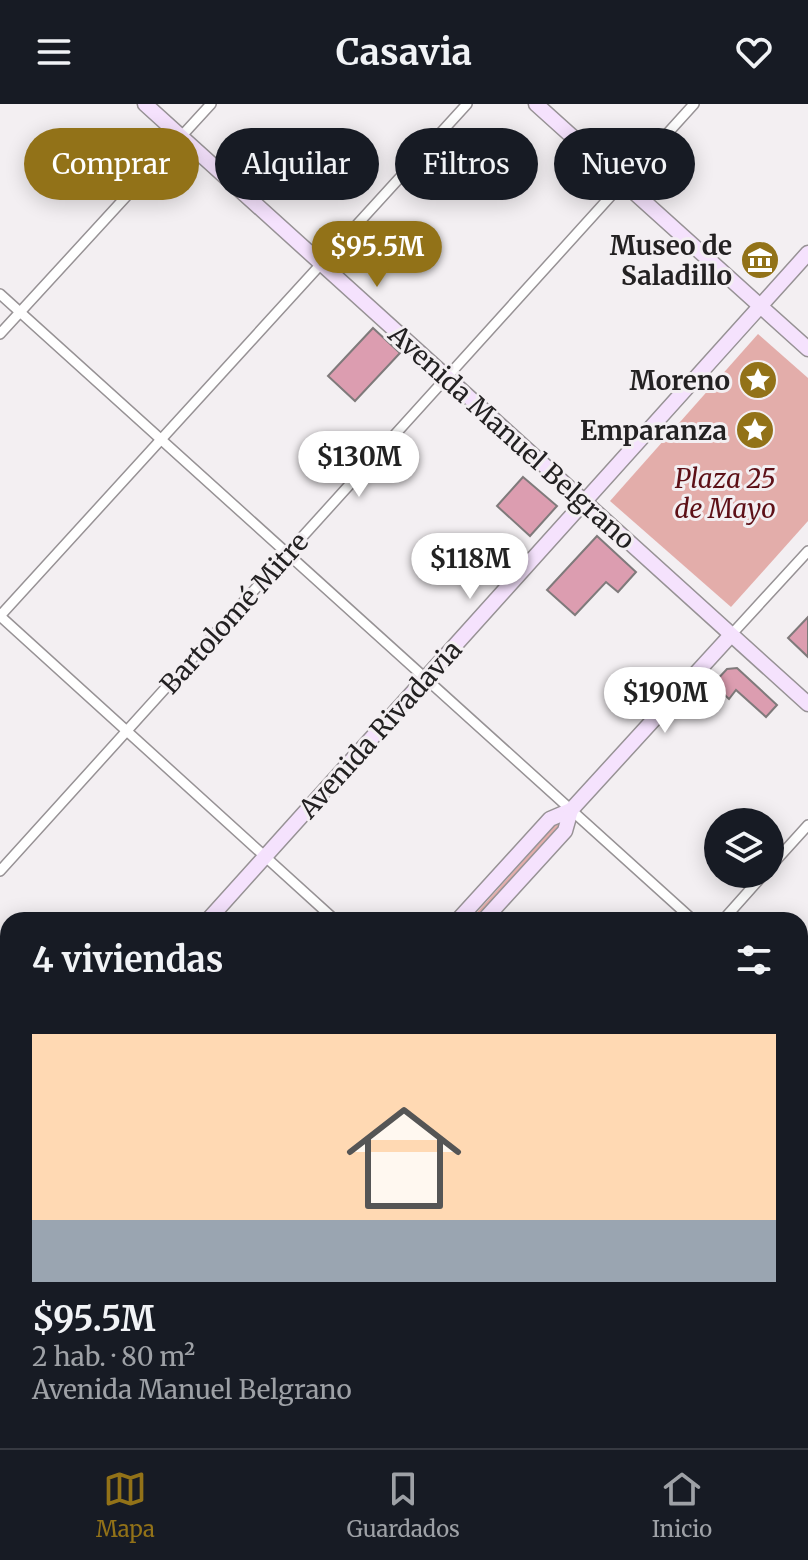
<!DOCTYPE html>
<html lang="es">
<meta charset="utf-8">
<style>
body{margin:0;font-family:Merriweather,serif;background:#20242c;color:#f1f3f6;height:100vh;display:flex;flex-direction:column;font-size:30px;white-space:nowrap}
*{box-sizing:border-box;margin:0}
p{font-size:26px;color:#9ea1a6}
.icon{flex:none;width:44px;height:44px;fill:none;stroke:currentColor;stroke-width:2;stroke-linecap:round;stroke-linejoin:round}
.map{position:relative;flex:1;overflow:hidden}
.sheet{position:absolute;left:0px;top:808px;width:808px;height:536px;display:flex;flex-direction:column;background:#171b24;border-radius:24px 24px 0 0;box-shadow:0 4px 20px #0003}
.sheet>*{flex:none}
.guide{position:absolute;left:24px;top:24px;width:760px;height:72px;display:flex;gap:16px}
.buttons{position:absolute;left:704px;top:704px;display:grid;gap:16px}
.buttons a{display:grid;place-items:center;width:80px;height:80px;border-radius:50%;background:#171b24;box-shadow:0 4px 20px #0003;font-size:40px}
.price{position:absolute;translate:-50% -68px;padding:0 18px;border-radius:28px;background:#fff;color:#222;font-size:26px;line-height:52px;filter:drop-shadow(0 2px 4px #0008)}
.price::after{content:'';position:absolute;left:50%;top:48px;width:24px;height:18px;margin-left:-12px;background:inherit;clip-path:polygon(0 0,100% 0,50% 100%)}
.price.selected{background:#927218;color:#fff}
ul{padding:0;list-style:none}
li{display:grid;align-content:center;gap:16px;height:424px;padding:0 32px}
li+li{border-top:2px solid #363941}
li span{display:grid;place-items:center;height:248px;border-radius:0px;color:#555}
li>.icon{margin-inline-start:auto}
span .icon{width:144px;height:144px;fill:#fffc;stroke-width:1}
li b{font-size:34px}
h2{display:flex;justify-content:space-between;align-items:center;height:96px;padding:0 32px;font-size:34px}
.tag{padding:0 28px;border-radius:36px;background:#171b24;box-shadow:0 4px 20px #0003;font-size:28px;line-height:72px}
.tag.selected{background:#927218;color:#fff}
header{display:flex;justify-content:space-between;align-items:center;height:104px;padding:0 32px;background:#171b24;font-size:36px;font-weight:700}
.tab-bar{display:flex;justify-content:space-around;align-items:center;height:112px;border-top:2px solid #363941;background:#171b24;font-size:22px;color:#9ea1a6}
.tab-bar a{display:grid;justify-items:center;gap:4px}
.tab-bar .selected{color:#927218}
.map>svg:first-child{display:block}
.green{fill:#e3adaa}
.building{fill:#dc9db0;stroke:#7f7a7b;stroke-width:2}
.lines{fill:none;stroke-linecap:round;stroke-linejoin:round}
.street-casing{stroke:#979295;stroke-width:12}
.secondary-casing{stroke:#979295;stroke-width:17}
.street{stroke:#fff;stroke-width:9}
.secondary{stroke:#f5e2fd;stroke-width:14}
.labels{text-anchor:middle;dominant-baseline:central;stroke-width:6;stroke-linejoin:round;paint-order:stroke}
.poi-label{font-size:26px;font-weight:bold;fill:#232122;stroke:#f3eff2;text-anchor:end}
.street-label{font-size:26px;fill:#232122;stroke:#f3eff2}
.park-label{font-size:26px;font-style:italic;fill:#5d1017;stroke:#f3eff2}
</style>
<header><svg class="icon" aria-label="menu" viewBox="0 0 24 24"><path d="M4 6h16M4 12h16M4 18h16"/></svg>Casavia<svg class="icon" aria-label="heart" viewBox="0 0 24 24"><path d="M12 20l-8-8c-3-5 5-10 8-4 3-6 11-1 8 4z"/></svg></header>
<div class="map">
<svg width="808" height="1344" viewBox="0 0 808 1344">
<rect width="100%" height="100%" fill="#f3eff2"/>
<g class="green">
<polygon points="758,230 808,274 808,417 731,503 610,397"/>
<polygon points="558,718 561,720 475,816 470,816"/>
</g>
<g class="building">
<polygon points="373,224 400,249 355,297 328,272"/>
<polygon points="523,373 557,402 530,432 497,402"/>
<polygon points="597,432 636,468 618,488 606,478 575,511 547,486"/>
<polygon points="808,513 808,553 788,534"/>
<polygon points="737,564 777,601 766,613 736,586 729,595 713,580 727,565"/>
</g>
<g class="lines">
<g class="street-casing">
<g id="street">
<polyline points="0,190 693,816"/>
<polyline points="0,230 211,0"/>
<polyline points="0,512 467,0"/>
<polyline points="0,512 335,816"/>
<polyline points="731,531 808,447"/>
<polyline points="770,763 808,721"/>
<polyline points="0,767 694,0"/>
<polyline points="723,816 764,770"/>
<polyline points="800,913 808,920"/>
<polyline points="800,991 808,982"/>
<polyline points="0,1165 8,1172"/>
<polyline points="800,1237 808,1244"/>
<polyline points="800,1266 808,1257"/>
<polyline points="189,1336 197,1344"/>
<polyline points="246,1344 253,1336"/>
<polyline points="481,1344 488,1336"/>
<polyline points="729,1344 737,1336"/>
</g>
</g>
<g class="secondary-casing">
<g id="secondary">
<polyline points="145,0 808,600"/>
<polyline points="536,0 808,245"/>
<polyline points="208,816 808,149"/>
<polyline points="458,816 550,715 571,706 731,531"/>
<polyline points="484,816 565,727 571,706"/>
<polyline points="0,848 8,855"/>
<polyline points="0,1047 8,1038"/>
<polyline points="0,1324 8,1315"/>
<polyline points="545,1336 554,1344"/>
<polyline points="8,1344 15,1336"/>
</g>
</g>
<use href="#street" class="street"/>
<use href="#secondary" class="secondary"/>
</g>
<defs>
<g id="museum-disc" transform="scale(2)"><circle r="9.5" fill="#927218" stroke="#f3eff2"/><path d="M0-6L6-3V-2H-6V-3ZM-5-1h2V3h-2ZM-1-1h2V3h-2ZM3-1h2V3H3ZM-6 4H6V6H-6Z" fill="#fff"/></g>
<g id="sight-disc" transform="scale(2)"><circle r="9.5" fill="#927218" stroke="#f3eff2"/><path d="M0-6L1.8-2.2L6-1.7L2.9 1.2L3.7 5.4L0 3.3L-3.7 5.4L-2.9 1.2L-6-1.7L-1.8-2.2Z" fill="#fff"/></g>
</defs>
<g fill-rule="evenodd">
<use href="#museum-disc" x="760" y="156"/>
<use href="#sight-disc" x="758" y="276"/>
<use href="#sight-disc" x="755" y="326"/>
</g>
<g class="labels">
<g class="poi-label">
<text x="732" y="141">Museo de<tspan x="732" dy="30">Saladillo</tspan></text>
<text x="730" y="276">Moreno</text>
<text x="727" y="326">Emparanza</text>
</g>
<g class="street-label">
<text transform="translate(512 333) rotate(42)">Avenida Manuel Belgrano</text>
<text transform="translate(234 509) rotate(-48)">Bartolomé Mitre</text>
<text transform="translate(380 625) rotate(-48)">Avenida Rivadavia</text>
</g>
<g class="park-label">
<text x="725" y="374">Plaza 25<tspan x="725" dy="30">de Mayo</tspan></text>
</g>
</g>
</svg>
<div class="buttons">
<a><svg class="icon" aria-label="layers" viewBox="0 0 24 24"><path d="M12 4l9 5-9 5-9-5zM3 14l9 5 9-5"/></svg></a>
</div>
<b class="price selected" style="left:377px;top:185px">$95.5M</b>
<b class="price" style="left:359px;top:395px">$130M</b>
<b class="price" style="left:470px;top:497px">$118M</b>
<b class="price" style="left:665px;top:631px">$190M</b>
<div class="guide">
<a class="tag selected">Comprar</a>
<a class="tag">Alquilar</a>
<a class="tag">Filtros</a>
<a class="tag">Nuevo</a>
</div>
<section class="sheet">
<h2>4 viviendas<svg class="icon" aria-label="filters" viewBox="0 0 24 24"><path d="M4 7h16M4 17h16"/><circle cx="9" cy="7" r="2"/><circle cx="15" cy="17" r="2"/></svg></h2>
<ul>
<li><span style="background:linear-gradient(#ffd9b3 75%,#9aa5b1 0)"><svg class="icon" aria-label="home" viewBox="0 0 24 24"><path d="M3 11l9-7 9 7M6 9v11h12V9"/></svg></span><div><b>$95.5M</b><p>2 hab. · 80 m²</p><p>Avenida Manuel Belgrano</p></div></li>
</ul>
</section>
</div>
<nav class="tab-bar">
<a class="selected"><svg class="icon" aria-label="map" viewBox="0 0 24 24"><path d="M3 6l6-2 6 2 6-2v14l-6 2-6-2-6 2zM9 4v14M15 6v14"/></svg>Mapa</a>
<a><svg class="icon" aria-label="saved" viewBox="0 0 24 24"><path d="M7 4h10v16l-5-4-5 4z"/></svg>Guardados</a>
<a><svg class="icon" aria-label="home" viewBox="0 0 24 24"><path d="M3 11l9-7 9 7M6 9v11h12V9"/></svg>Inicio</a>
</nav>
